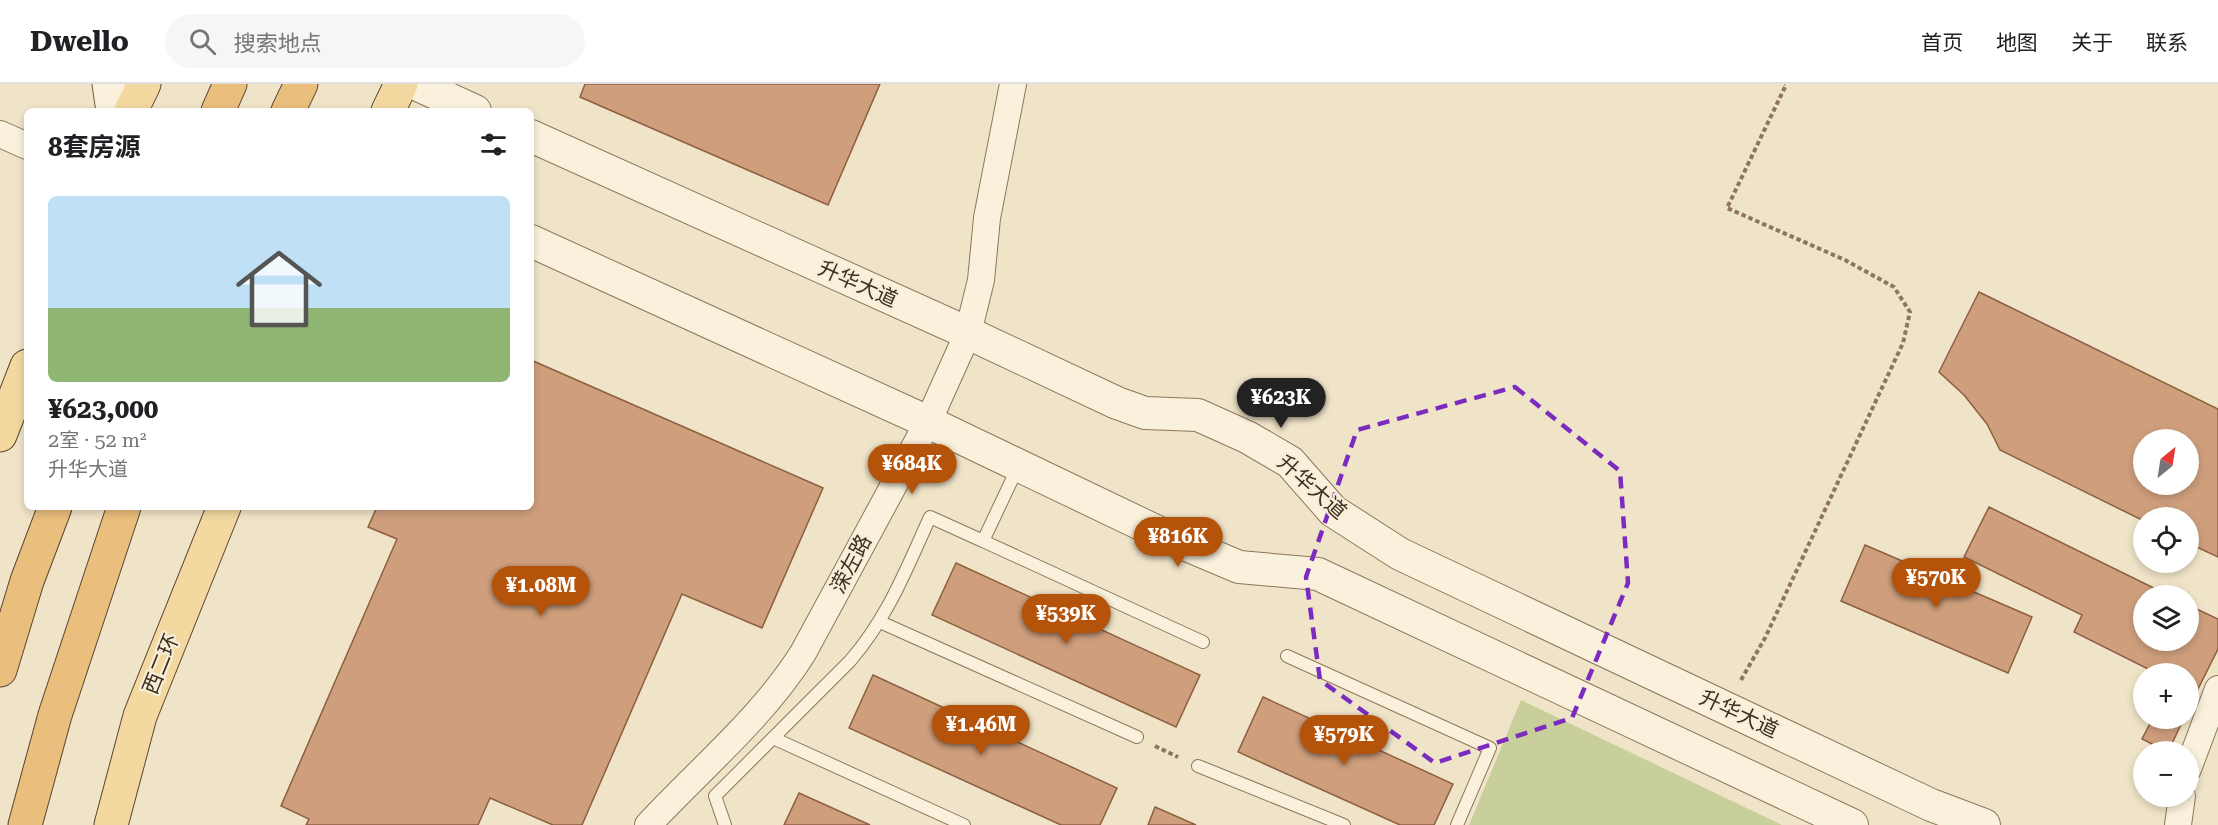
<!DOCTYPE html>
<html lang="zh">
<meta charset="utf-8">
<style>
body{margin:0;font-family:"Roboto Serif","Noto Sans SC",serif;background:#f6f6f6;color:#202124;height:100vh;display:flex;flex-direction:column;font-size:22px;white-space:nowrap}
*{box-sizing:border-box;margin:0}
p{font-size:20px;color:#757577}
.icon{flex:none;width:33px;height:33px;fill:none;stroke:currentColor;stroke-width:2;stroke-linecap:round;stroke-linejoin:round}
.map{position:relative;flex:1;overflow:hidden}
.drawer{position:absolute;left:24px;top:24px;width:510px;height:402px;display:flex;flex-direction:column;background:#fff;border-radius:9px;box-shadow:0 3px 9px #0003}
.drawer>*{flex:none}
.needle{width:39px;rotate:30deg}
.fabs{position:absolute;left:2133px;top:345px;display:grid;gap:12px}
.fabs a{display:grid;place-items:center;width:66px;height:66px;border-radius:50%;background:#fff;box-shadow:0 3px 9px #0003;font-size:30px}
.price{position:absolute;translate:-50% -51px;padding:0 14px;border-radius:21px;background:#b45309;color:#fff;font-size:20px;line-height:39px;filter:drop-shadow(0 2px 3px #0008)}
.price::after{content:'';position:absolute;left:50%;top:36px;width:18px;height:14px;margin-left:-9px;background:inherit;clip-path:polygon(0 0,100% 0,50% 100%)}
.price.active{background:#222;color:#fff}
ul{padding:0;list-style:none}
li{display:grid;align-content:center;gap:12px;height:318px;padding:0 24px}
li span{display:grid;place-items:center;height:186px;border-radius:9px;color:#555}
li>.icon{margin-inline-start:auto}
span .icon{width:108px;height:108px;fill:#fffc;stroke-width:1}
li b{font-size:26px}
h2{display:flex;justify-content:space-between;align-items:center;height:72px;padding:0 24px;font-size:26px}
header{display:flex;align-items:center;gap:36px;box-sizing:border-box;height:84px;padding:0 30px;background:#fff;border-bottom:2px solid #e0e0e0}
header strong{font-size:28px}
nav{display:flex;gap:33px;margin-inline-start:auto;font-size:21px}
.search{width:420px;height:54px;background:#f6f6f6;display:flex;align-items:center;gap:15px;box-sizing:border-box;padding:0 21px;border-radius:33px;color:#757577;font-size:22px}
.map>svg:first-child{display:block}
.green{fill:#c9cf9b}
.building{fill:#cf9f7d;stroke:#8d5f41;stroke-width:1.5;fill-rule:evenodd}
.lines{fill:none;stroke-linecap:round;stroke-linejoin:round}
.service-casing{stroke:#8d765c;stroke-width:14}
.minor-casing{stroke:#8d765c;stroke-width:28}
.tertiary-casing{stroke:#8d765c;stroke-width:34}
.secondary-casing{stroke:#6f573f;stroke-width:35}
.primary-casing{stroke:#5b4430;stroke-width:35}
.trunk-casing{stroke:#5b4430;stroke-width:35}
.path{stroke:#8d765c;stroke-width:4;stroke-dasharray:4.5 3;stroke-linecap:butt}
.service{stroke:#faf1dc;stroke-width:12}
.minor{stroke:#faf1dc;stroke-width:26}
.tertiary{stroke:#faf1dc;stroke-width:32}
.secondary{stroke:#faf1dc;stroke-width:33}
.primary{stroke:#f3d9a0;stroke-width:33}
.trunk{stroke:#eabe7c;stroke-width:33}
.marked{fill:none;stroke:#7b2cbf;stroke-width:4.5;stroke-dasharray:12 8;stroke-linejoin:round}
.labels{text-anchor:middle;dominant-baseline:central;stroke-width:4.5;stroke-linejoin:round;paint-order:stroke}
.street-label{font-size:21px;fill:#3d2e20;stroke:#f7eed8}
</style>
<header>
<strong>Dwello</strong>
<div class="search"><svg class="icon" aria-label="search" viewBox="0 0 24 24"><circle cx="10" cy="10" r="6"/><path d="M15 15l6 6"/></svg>搜索地点</div>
<nav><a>首页</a><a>地图</a><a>关于</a><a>联系</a></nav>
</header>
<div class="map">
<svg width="2218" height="741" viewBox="0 0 2218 741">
<rect width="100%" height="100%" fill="#f0e4c8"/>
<polygon class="green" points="1521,616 1782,741 1469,741"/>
<g class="building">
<polygon points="585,0 880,0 828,121 580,13"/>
<path d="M1979,208L2218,325V473L2188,459V434H2144V437L2000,366L1987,340L1964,311L1939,288ZM2144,356H2188V400H2144Z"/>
<polygon points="531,276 823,404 762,544 682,510 582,741 553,741 490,714 478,741 306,741 309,735 281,722 397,455 368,443 377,423 531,423"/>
<polygon points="1989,423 2170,512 2144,512 2144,556 2188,556 2188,521 2218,535 2218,565 2188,625 2188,590 2158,590 2074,548 2082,531 1964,473"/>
<polygon points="1865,461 2032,533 2008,589 1841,517"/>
<polygon points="956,479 1200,591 1176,643 932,531"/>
<polygon points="873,591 1117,704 1100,741 1061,741 849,644"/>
<polygon points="1263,613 1453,700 1434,741 1400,741 1238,668"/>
<polygon points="2153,634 2184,634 2168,668 2142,655"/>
<polygon points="799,709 870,741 784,741"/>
<polygon points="1155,723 1196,741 1148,741"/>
</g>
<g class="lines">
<g class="service-casing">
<g id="service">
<polyline points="1018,383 983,457 1203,558"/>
<polyline points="880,538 1137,653"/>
<polyline points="1287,572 1490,664 1457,741"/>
<polyline points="773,654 964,741"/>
<polyline points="1198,682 1344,741"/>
<path d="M725,741L715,712L850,577C888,533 906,486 930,433L983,457"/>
</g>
</g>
<g class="minor-casing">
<g id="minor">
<polyline points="0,50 27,62"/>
<polyline points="2188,685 2218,605"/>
<path d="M648,741C700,685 762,634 803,569L928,338L968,249L981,196L987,134L1013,0"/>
<polyline points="2178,741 2182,712"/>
</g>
</g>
<g class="tertiary-casing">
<g id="tertiary">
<polyline points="416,0 475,27"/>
<polyline points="531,52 968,249 1117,319 1145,329 1198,331 1247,353 1290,378 1333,427 1400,470 1931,721 1984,741"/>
<polyline points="531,157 928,338 1168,453 1239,483 1318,490 1852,741"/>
</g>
</g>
<g class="secondary-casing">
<polyline id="secondary" points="109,0 113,27"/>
</g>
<g class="primary-casing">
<g id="primary">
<polyline points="131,27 144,0"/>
<polyline points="388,27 401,0"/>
<polyline points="0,351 27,282"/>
<polyline points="111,741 140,632 224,423"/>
</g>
</g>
<g class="trunk-casing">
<g id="trunk">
<polyline points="218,27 230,0"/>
<polyline points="288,27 301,0"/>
<polyline points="0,586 27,497 55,423"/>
<polyline points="25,741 55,631 124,423"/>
</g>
</g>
<g class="path">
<polyline points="1741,596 1765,554 1903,259 1910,228 1894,203 1845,176 1727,124 1786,1 1785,0"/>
<polyline points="1155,662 1178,673"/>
</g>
<use href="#service" class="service"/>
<use href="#minor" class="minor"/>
<use href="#tertiary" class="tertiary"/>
<use href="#secondary" class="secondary"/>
<use href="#primary" class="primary"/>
<use href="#trunk" class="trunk"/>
</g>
<path class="marked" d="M1515,303L1620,387L1628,499L1572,634L1435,679L1320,596L1306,493L1357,346Z"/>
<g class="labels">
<g class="street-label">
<text transform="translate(858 200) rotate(24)">升华大道</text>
<text transform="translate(1312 403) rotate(42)">升华大道</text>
<text transform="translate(851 480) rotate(-62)">溁左路</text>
<text transform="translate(161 580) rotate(-68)">西二环</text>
<text transform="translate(1739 630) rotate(25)">升华大道</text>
</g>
</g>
</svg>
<div class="fabs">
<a><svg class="needle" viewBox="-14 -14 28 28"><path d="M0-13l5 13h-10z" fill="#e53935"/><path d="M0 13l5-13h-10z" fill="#757577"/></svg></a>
<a><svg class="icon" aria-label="locate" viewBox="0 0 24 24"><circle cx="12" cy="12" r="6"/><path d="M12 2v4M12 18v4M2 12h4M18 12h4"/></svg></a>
<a><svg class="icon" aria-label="layers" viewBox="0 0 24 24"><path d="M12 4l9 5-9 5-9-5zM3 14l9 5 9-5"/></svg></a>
<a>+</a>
<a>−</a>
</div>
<b class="price active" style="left:1281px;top:345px">¥623K</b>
<b class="price" style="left:912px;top:411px">¥684K</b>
<b class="price" style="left:1178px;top:484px">¥816K</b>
<b class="price" style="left:1936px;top:525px">¥570K</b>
<b class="price" style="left:541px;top:533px">¥1.08M</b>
<b class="price" style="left:1066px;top:561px">¥539K</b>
<b class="price" style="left:981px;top:672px">¥1.46M</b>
<b class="price" style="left:1344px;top:682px">¥579K</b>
<section class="drawer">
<h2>8套房源<svg class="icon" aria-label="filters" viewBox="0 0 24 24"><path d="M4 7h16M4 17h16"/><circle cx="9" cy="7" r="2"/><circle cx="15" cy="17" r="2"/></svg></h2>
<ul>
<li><span style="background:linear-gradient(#bfe0f5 60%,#8fb573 0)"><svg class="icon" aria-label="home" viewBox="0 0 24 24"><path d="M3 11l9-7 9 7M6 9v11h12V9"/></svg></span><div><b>¥623,000</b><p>2室 · 52 m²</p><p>升华大道</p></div></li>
</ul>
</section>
</div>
